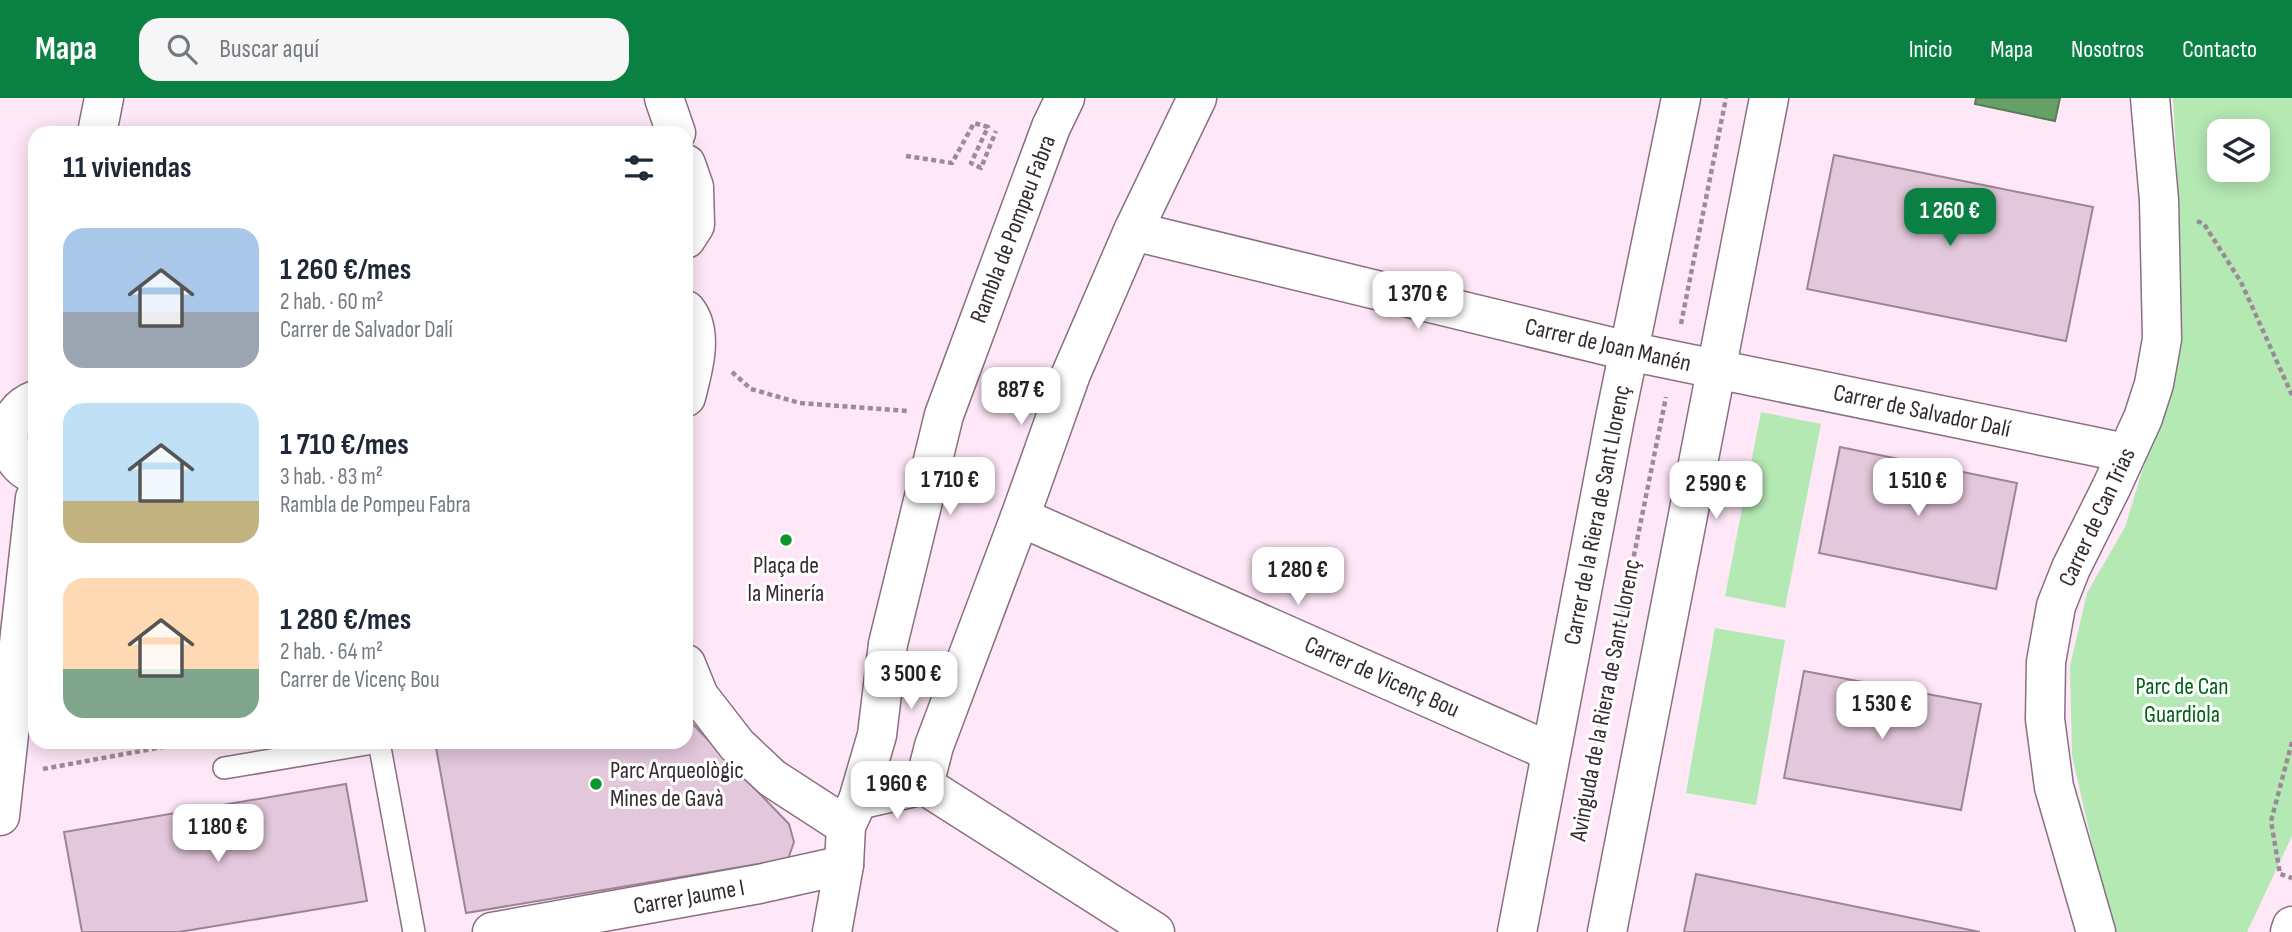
<!DOCTYPE html>
<html lang="es">
<meta charset="utf-8">
<style>
body{margin:0;font-family:"Sofia Sans Condensed",sans-serif;background:#f6f6f7;color:#1f2937;height:100vh;display:flex;flex-direction:column;font-size:26px;white-space:nowrap}
*{box-sizing:border-box;margin:0}
p{font-size:23px;color:#747a83}
.icon{flex:none;width:38px;height:38px;fill:none;stroke:currentColor;stroke-width:2;stroke-linecap:round;stroke-linejoin:round}
.map{position:relative;flex:1;overflow:hidden}
.panel{position:absolute;left:28px;top:28px;width:665px;height:623px;display:flex;flex-direction:column;background:#fff;border-radius:21px;box-shadow:0 4px 18px #0003}
.panel>*{flex:none}
.controls{position:absolute;left:2207px;top:21px;display:grid;gap:14px}
.controls a{display:grid;place-items:center;width:63px;height:63px;border-radius:14px;background:#fff;box-shadow:0 4px 18px #0003;font-size:35px}
.price{position:absolute;translate:-50% -60px;padding:0 16px;border-radius:14px;background:#fff;color:#222;font-size:23px;line-height:46px;filter:drop-shadow(0 2px 4px #0008)}
.price::after{content:'';position:absolute;left:50%;top:42px;width:21px;height:16px;margin-left:-10px;background:inherit;clip-path:polygon(0 0,100% 0,50% 100%)}
.price.active{background:#0b8043;color:#fff}
ul{padding:0;list-style:none}
li{display:flex;align-items:center;gap:21px;height:175px;padding:0 35px}
li span{display:grid;place-items:center;flex:none;width:196px;height:140px;border-radius:21px;color:#555}
li>.icon{margin-inline-start:auto}
span .icon{width:84px;height:84px;fill:#fffc;stroke-width:1}
li b{font-size:30px}
h2{display:flex;justify-content:space-between;align-items:center;height:84px;padding:0 35px;font-size:30px}
header{display:flex;align-items:center;gap:42px;box-sizing:border-box;height:98px;padding:0 35px;background:#0b8043;color:#fff}
header strong{font-size:33px}
nav{display:flex;gap:38px;margin-inline-start:auto;font-size:24px}
.search{width:490px;height:63px;background:#f6f6f7;display:flex;align-items:center;gap:18px;box-sizing:border-box;padding:0 24px;border-radius:21px;color:#747a83;font-size:26px}
.map>svg:first-child{display:block}
.green{fill:#b4e9b4;fill-rule:evenodd}
.water{fill:#65a067;stroke:#577d57;stroke-width:2}
.building{fill:#e3c7db;stroke:#9e8497;stroke-width:2}
.lines{fill:none;stroke-linecap:round;stroke-linejoin:round}
.lane-casing{stroke:#897082;stroke-width:24}
.street-casing{stroke:#897082;stroke-width:41}
.path{stroke:#9c8b97;stroke-width:4.5;stroke-dasharray:5 3.5;stroke-linecap:butt}
.lane{stroke:#fff;stroke-width:21}
.street{stroke:#fff;stroke-width:38}
.poi-dot{fill:#0f962b;stroke:#fff;stroke-width:2.5}
.labels{text-anchor:middle;dominant-baseline:central;stroke-width:6;stroke-linejoin:round;paint-order:stroke}
.street-label{font-size:24px;fill:#362b33;stroke:#fff}
.poi-label{font-size:24px;fill:#362b33;stroke:#fff}
.park-label{font-size:24px;fill:#026217;stroke:#fff}
</style>
<header>
<strong>Mapa</strong>
<div class="search"><svg class="icon" aria-label="search" viewBox="0 0 24 24"><circle cx="10" cy="10" r="6"/><path d="M15 15l6 6"/></svg>Buscar aquí</div>
<nav><a>Inicio</a><a>Mapa</a><a>Nosotros</a><a>Contacto</a></nav>
</header>
<div class="map">
<svg width="2292" height="834" viewBox="0 0 2292 834">
<rect width="100%" height="100%" fill="#fee7f7"/>
<g class="green">
<path d="M2173,0H2292V738L2247,834H2112L2072,657L2070,568L2087,495L2125,429L2175,266L2179,106ZM2219,33H2258V72H2219Z"/>
<polygon points="1761,314 1821,326 1785,510 1725,498"/>
<polygon points="1715,530 1785,542 1756,707 1686,695"/>
</g>
<polygon class="water" points="1976,0 2060,0 2055,23 1975,6"/>
<g class="building">
<polygon points="1834,57 2093,109 2066,243 1807,191"/>
<polygon points="1840,349 2017,385 1996,491 1819,455"/>
<polygon points="1804,573 1981,606 1961,712 1784,680"/>
<polygon points="686,619 789,726 794,744 788,761 466,815 435,644 686,644"/>
<polygon points="346,686 367,803 179,834 82,834 64,734"/>
<polygon points="1696,776 1980,834 1684,834"/>
</g>
<g class="lines">
<g class="lane-casing">
<polyline id="lane" points="224,670 379,644 414,834"/>
</g>
<g class="street-casing">
<g id="street">
<polyline points="664,0 676,35"/>
<polyline points="97,35 104,0"/>
<polyline points="686,66 694,89 695,127 686,141"/>
<polyline points="1133,133 1628,253 2126,355"/>
<path d="M686,212C705,235 692,274 686,299"/>
<path d="M35,302C0,315 0,363 35,377"/>
<polyline points="1020,419 1551,654"/>
<polyline points="686,566 699,598 737,647 772,680 846,728"/>
<polyline points="924,687 934,648 1020,419 1071,276 1133,133 1197,0"/>
<polyline points="924,687 1155,834"/>
<polyline points="858,702 924,687"/>
<polyline points="0,718 35,400"/>
<polyline points="492,834 759,786 844,767"/>
<polyline points="832,834 844,767 846,728 858,702 877,637 888,546 944,317 1051,29 1065,0"/>
<polyline points="1517,834 1615,320 1681,0"/>
<polyline points="1607,834 1769,0"/>
<polyline points="2096,834 2054,689 2045,621 2046,564 2056,508 2071,470 2111,390 2143,320 2154,286 2162,241 2159,102 2150,0"/>
<polyline points="2290,834 2292,828"/>
</g>
</g>
<g class="path">
<polyline points="906,58 952,65 974,25 988,29 971,65 981,70 996,33"/>
<polyline points="2197,123 2204,126 2241,184 2292,297"/>
<polyline points="1681,226 1726,0"/>
<polyline points="732,274 751,291 800,305 907,313"/>
<polyline points="2292,644 2271,723 2280,776 2292,780"/>
<polyline points="43,671 190,644"/>
<polyline points="1590,675 1666,299"/>
</g>
<use href="#lane" class="lane"/>
<use href="#street" class="street"/>
</g>
<g class="poi-dot">
<circle cx="786" cy="442" r="7"/>
<circle cx="596" cy="686" r="7"/>
</g>
<g class="labels">
<g class="street-label">
<text transform="translate(1013 131) rotate(-69)">Rambla de Pompeu Fabra</text>
<text transform="translate(1608 247) rotate(13)">Carrer de Joan Manén</text>
<text transform="translate(1922 313) rotate(12)">Carrer de Salvador Dalí</text>
<text transform="translate(1597 417) rotate(-79)">Carrer de la Riera de Sant Llorenç</text>
<text transform="translate(2097 419) rotate(-65)">Carrer de Can Trias</text>
<text transform="translate(1382 579) rotate(24)">Carrer de Vicenç Bou</text>
<text transform="translate(1605 602) rotate(-79)">Avinguda de la Riera de Sant Llorenç</text>
<text transform="translate(689 799) rotate(-10)">Carrer Jaume I</text>
</g>
<g class="poi-label">
<text x="786" y="467">Plaça de<tspan x="786" dy="28">la Minería</tspan></text>
<text x="610" y="672" text-anchor="start">Parc Arqueològic<tspan x="610" dy="28">Mines de Gavà</tspan></text>
</g>
<g class="park-label">
<text x="2182" y="588">Parc de Can<tspan x="2182" dy="28">Guardiola</tspan></text>
</g>
</g>
</svg>
<div class="controls">
<a><svg class="icon" aria-label="layers" viewBox="0 0 24 24"><path d="M12 4l9 5-9 5-9-5zM3 14l9 5 9-5"/></svg></a>
</div>
<b class="price active" style="left:1950px;top:150px">1 260 €</b>
<b class="price" style="left:1418px;top:233px">1 370 €</b>
<b class="price" style="left:1021px;top:329px">887 €</b>
<b class="price" style="left:950px;top:419px">1 710 €</b>
<b class="price" style="left:1918px;top:420px">1 510 €</b>
<b class="price" style="left:1716px;top:423px">2 590 €</b>
<b class="price" style="left:1298px;top:509px">1 280 €</b>
<b class="price" style="left:911px;top:613px">3 500 €</b>
<b class="price" style="left:1882px;top:643px">1 530 €</b>
<b class="price" style="left:897px;top:723px">1 960 €</b>
<b class="price" style="left:218px;top:766px">1 180 €</b>
<section class="panel">
<h2>11 viviendas<svg class="icon" aria-label="filters" viewBox="0 0 24 24"><path d="M4 7h16M4 17h16"/><circle cx="9" cy="7" r="2"/><circle cx="15" cy="17" r="2"/></svg></h2>
<ul>
<li><span style="background:linear-gradient(#a9c7e8 60%,#9aa5b1 0)"><svg class="icon" aria-label="home" viewBox="0 0 24 24"><path d="M3 11l9-7 9 7M6 9v11h12V9"/></svg></span><div><b>1 260 €/mes</b><p>2 hab. · 60 m²</p><p>Carrer de Salvador Dalí</p></div></li>
<li><span style="background:linear-gradient(#bfe0f5 70%,#c2b280 0)"><svg class="icon" aria-label="home" viewBox="0 0 24 24"><path d="M3 11l9-7 9 7M6 9v11h12V9"/></svg></span><div><b>1 710 €/mes</b><p>3 hab. · 83 m²</p><p>Rambla de Pompeu Fabra</p></div></li>
<li><span style="background:linear-gradient(#ffd9b3 65%,#7fa58c 0)"><svg class="icon" aria-label="home" viewBox="0 0 24 24"><path d="M3 11l9-7 9 7M6 9v11h12V9"/></svg></span><div><b>1 280 €/mes</b><p>2 hab. · 64 m²</p><p>Carrer de Vicenç Bou</p></div></li>
</ul>
</section>
</div>
